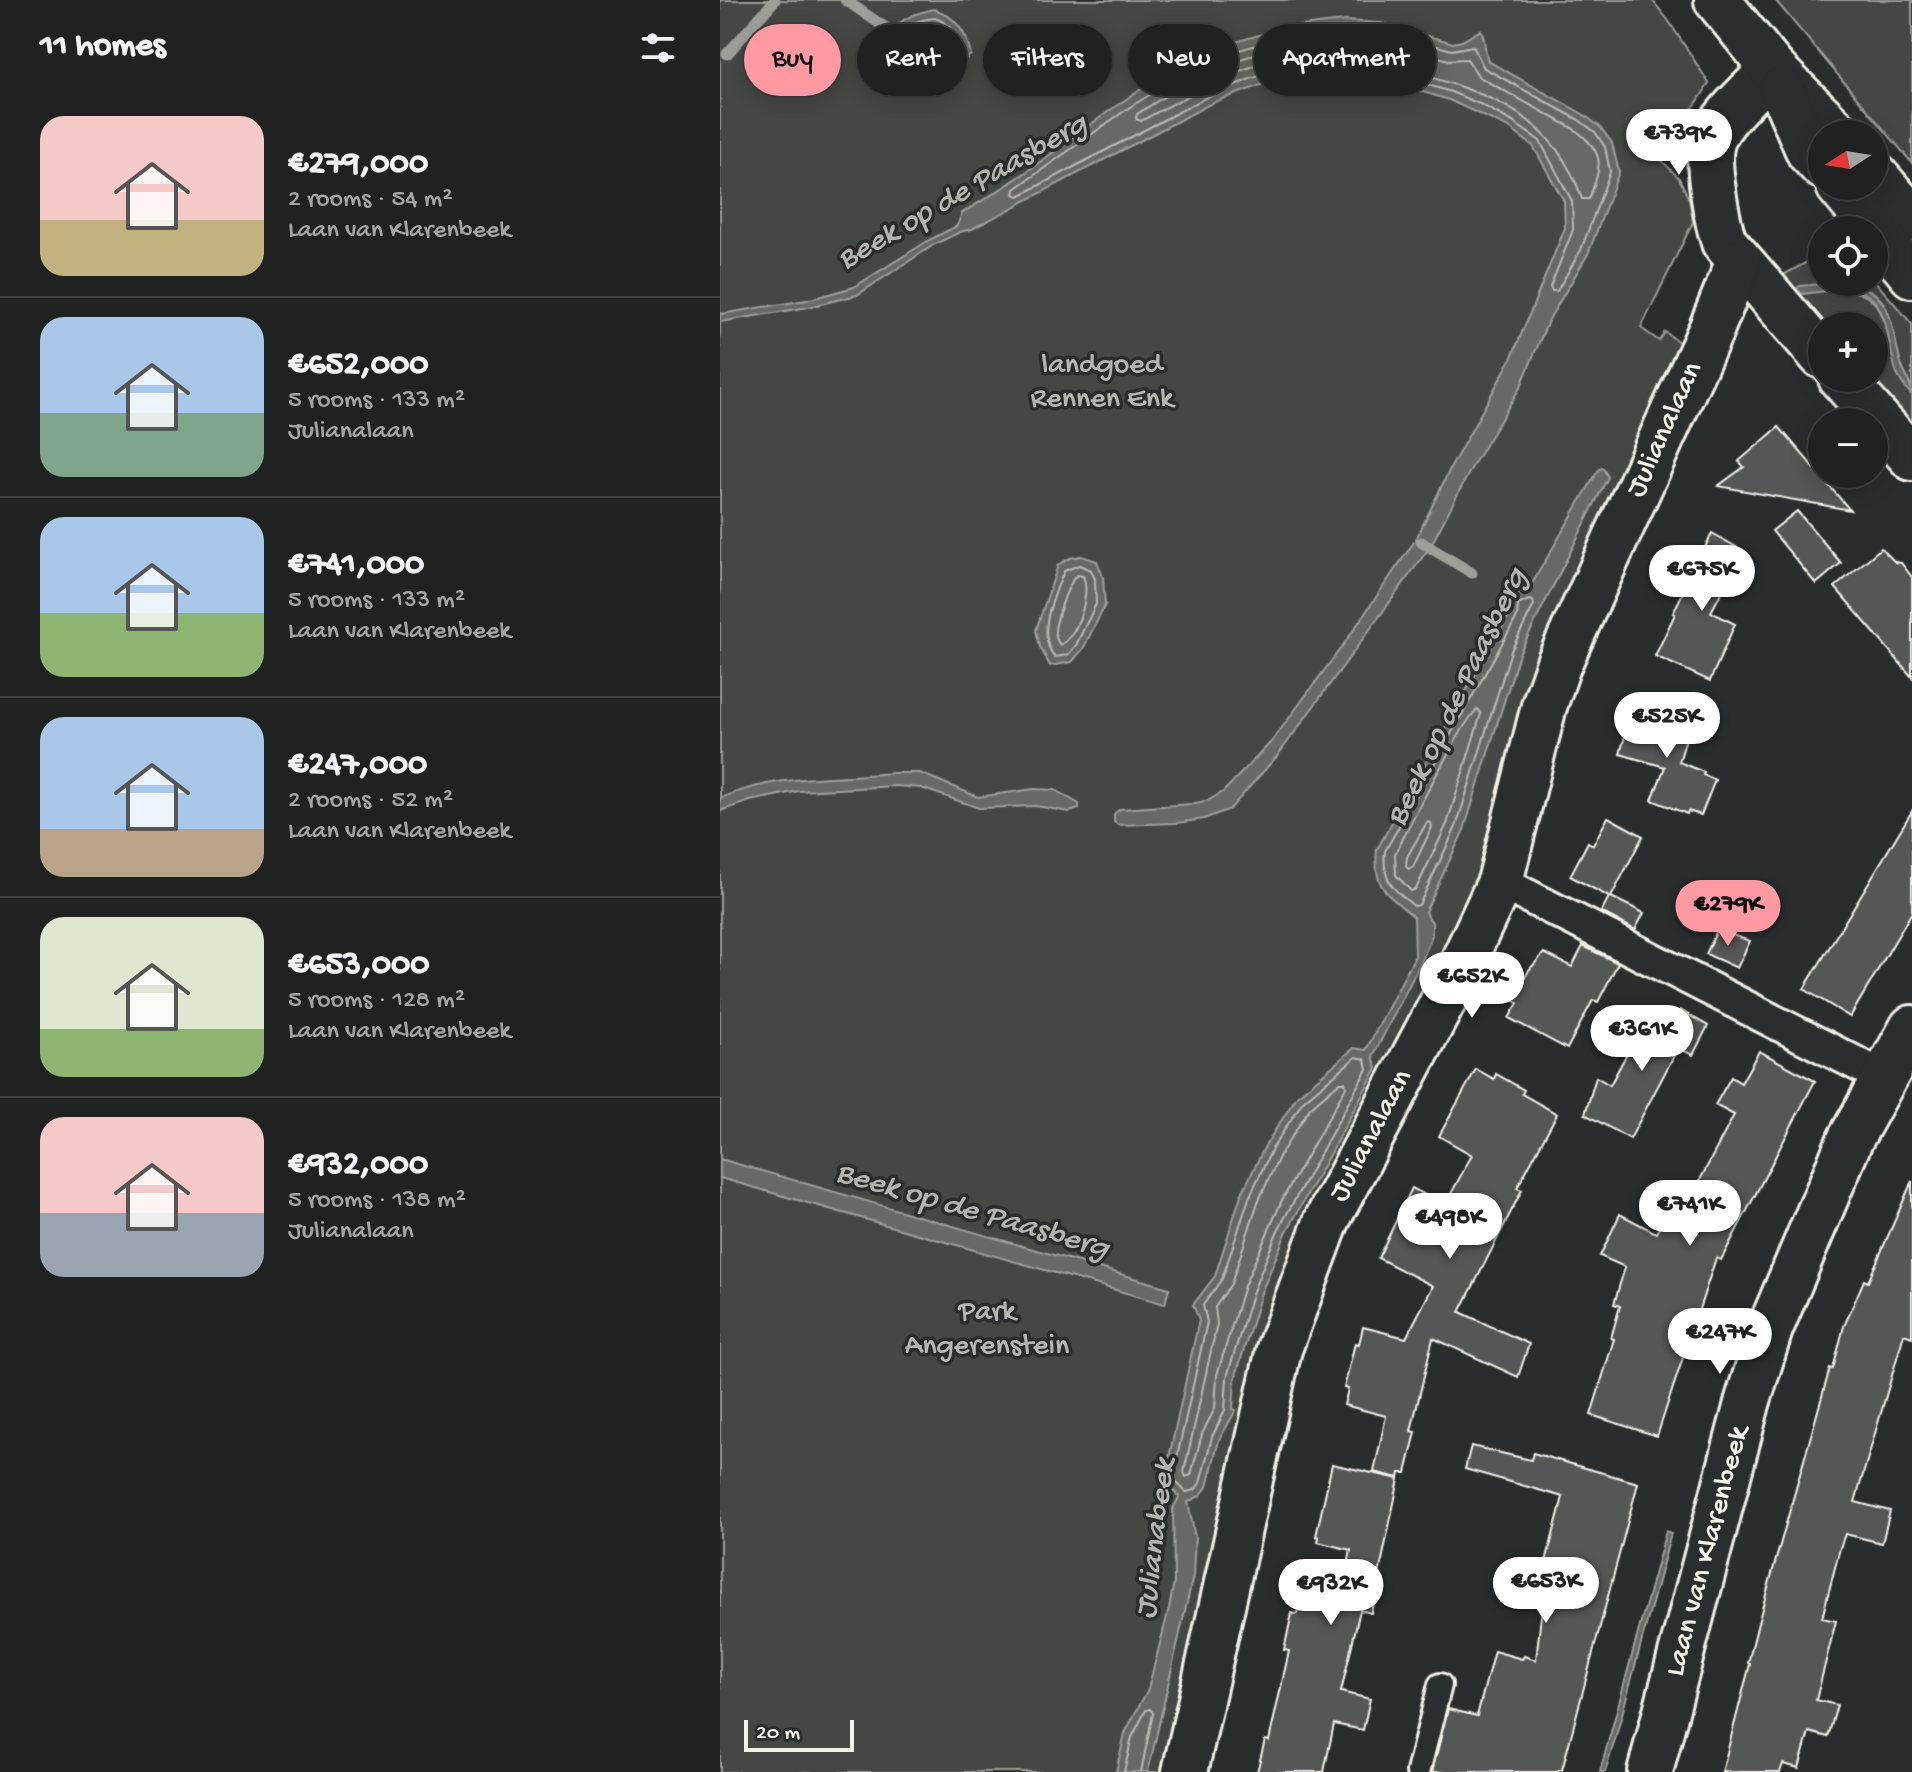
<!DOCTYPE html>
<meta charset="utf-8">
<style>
body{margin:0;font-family:"Gochi Hand",sans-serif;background:#282a2a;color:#f1f3f6;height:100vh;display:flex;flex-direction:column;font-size:30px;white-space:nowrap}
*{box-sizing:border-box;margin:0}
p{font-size:26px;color:#a2a4a5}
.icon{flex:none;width:44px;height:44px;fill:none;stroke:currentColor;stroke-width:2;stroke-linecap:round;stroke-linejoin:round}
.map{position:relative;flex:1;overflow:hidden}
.side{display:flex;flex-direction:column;background:#202222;width:720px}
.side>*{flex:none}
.guide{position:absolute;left:24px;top:24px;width:760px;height:72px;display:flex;gap:16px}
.needle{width:52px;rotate:258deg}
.controls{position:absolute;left:1088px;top:120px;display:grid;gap:16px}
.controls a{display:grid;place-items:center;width:80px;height:80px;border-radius:50%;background:#202222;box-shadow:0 4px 20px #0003,0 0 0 2px #3d3f40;font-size:40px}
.scale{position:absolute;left:24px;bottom:20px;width:110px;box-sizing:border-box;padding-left:8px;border:4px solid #f4f1e8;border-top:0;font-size:22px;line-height:28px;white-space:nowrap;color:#f4f1e8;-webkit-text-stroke:6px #2a2d2e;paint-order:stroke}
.price{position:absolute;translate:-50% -68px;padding:0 18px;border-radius:28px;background:#fff;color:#222;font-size:26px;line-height:52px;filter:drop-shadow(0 2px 4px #0008)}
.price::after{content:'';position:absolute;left:50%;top:48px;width:24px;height:18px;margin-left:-12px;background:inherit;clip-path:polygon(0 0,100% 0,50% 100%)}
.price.selected{background:#ff9aa2;color:#111}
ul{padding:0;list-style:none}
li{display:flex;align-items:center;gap:24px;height:200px;padding:0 40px}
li+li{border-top:2px solid #3d3f40}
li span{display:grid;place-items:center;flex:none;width:224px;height:160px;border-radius:24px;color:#555}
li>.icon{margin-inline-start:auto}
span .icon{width:96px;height:96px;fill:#fffc;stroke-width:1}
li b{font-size:34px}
h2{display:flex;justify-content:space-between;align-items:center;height:96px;padding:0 40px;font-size:34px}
.chip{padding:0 28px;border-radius:36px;background:#202222;box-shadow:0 4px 20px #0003,0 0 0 2px #3d3f40;font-size:28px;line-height:72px}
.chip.selected{background:#ff9aa2;color:#111}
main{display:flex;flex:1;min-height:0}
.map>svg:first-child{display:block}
.green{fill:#444645;stroke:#9c9c96;stroke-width:2}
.water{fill:#676866;stroke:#9f9f9a;stroke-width:2}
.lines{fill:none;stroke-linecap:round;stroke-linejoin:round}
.shore{stroke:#bcbab4;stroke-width:2}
.stream{stroke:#9f9f9a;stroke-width:11}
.building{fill:#555756;stroke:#f4f1e8;stroke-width:2}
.service-casing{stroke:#f4f1e8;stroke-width:28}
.pedestrian-casing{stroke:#f4f1e8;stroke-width:38}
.minor-casing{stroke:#f4f1e8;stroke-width:50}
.secondary-casing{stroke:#f4f1e8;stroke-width:50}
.service{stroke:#2a2d2e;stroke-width:22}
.pedestrian{stroke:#2a2d2e;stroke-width:32}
.minor{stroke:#2a2d2e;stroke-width:44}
.secondary{stroke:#2a2d2e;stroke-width:44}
.labels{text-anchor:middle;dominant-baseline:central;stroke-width:7;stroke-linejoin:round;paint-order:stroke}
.park-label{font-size:30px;fill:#b6b5af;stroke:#2a2d2e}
.street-label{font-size:30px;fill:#f4f1e8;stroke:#2a2d2e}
.water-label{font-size:32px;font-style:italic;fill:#b5b3ae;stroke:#2a2d2e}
</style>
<main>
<section class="side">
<h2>11 homes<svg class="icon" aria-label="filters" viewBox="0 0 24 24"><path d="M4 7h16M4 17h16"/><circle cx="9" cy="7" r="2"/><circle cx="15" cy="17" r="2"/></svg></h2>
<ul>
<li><span style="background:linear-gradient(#f6c9c9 65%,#c2b280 0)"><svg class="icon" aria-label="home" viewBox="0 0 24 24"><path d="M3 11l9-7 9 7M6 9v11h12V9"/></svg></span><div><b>€279,000</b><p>2 rooms · 54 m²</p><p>Laan van Klarenbeek</p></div></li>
<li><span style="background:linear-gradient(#a9c7e8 60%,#7fa58c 0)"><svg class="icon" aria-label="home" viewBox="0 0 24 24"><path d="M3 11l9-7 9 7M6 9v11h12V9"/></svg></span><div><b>€652,000</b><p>5 rooms · 133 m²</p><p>Julianalaan</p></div></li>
<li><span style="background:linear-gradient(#a9c7e8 60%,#8fb573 0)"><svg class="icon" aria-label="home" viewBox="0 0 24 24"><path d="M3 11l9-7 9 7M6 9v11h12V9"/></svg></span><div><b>€741,000</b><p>5 rooms · 133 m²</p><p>Laan van Klarenbeek</p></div></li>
<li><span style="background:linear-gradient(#a9c7e8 70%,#b9a48a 0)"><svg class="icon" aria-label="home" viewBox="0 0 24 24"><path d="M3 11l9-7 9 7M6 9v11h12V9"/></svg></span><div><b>€247,000</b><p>2 rooms · 52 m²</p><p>Laan van Klarenbeek</p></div></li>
<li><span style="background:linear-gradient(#dfe7d0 70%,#8fb573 0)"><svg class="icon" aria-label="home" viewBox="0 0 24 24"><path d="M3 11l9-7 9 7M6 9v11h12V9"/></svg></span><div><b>€653,000</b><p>5 rooms · 128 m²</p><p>Laan van Klarenbeek</p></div></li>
<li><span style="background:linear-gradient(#f6c9c9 60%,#9aa5b1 0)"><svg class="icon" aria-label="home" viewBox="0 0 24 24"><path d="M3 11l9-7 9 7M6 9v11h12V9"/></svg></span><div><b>€932,000</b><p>5 rooms · 138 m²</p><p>Julianalaan</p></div></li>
</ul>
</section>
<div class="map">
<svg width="1192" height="1772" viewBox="0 0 1192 1772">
<rect width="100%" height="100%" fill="#2a2d2e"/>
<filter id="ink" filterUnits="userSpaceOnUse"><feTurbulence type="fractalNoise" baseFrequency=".0125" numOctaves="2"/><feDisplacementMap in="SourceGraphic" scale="16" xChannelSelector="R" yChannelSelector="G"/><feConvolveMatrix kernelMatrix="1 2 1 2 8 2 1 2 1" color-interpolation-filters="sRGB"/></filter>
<g filter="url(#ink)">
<g class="green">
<path d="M0,0H932L948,20L989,83C972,113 959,132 925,112L920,138L959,178L969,199L973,222L921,328L939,341L945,332L963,345L759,889L609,1177L444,1772H0Z"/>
<polygon points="1055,0 1192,0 1192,163"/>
<path d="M1102,254V282L1154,280L1192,324V386C1162,348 1190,291 1124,282L1121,291C1173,290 1164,340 1178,375C1181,383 1186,388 1192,395V435L1142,378H1154V326H1102L1054,280Z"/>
</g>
<g class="water">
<path d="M214,9C235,16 247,33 251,55C228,77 196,66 174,48L172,32C182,17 197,13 214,9Z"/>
<path d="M625,21L661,23L733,43L742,41L761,30C766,40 764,51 768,61L863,114L880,127L892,143L899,172L868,254L828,321L801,386L753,465L710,547L558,755L510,809L484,819L457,823L398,825L394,822V814L400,809L471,804L489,800L503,792L552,741L626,641L696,539L731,467L791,359L845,228L844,201L813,146L789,128L729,100L651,76L604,69L566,76L492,103L252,229L240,232L215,244L137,295L89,307L0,322V314L87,300L134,287L211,239L237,226L242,213C265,199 288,185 309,170C362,132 413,89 472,60C519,36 573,25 625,21Z"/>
<path d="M1124,282C1172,289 1170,321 1180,360C1183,373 1192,383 1192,395C1186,388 1181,383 1177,374C1167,348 1171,294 1133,290C1117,289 1099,292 1082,294L1076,289L1080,286Z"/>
<path d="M883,468L888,477L799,654L744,830L705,912L712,922V935L702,960L653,1056L657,1068L566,1233L541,1293L515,1379L513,1409L516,1410L499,1440L487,1487L480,1496L468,1502L475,1537L473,1576L428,1772H396L405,1733L428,1689L449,1609L454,1582L453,1509L459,1497L446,1483V1471L479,1320L473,1305L495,1276L521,1195L545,1146L577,1096L634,1048L646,1050L695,956L694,917C666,893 653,888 657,849L790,613L786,598L807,592L879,469Z"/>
<polygon points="361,556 377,561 383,577 385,605 363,649 352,662 330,666 320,647 316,630 338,565 350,558"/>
<path d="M173,773H200L258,797L314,789L335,790L359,804V809L349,812L316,806L259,808L201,788L176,786L79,791L30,801L0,811V798C59,774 111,779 173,773Z"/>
<polygon points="0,1159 449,1288 445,1304 0,1178"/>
<polygon points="946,1531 951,1533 895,1740 885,1772 880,1772"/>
</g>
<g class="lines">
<g class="shore">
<path d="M215,18C228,22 243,39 240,53C218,62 200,59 182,44L180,34C188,23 202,19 215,18Z"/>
<polygon points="214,28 228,44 226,48 210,48 193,40 193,35 202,30"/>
<polygon points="625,29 661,31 732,50 753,46 764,68 859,120 875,132 885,147 890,172 861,250 837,291 832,291 830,287 853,230 852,201 820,141 793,122 762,105 731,92 652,68 603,61 565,68 530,79 489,96 299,196 294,194 295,189 410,107 475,67 502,55 582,32"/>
<path d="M626,39L659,41L729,60L747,59L759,77L854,129C886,153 882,165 869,199H862C835,116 772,95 696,73C666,64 634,49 602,51C537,55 477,91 421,121L416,119L417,114C438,101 459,86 481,75C527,53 576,42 626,39Z"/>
<path d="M359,565L371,570L375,579L376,604L356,645L348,655L335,657C315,634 334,596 344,571Z"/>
<path d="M357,575L363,576C371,594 358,636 340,645C337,641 335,638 335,632C335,621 349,581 357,575Z"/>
<path d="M809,600L813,601L814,605L791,651L736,827L699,905L694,906C672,889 662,880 665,851L797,617L798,605Z"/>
<path d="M758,709L761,714L727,824L696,889L691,891L676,875L675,854C687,831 744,717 758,709Z"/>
<polygon points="707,822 711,823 712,827 693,867 688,869 686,866 687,857"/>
<polygon points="636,1057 645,1059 647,1069 558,1230 533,1291 507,1377 505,1410 492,1437 480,1483 475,1490 466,1492 455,1481 454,1471 487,1322 483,1305 502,1279 529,1198 552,1149 583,1101"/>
<polygon points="620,1082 625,1082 626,1087 562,1200 524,1286 497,1375 495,1408 482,1434 471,1475 466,1477 464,1472 497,1324 495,1307 511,1284 538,1202 560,1155 590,1108"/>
<polyline points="404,1772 412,1737 426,1710 430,1709 433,1713 421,1772"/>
</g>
<g class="stream">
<polyline points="125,0 172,32 186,36"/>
<polyline points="7,54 55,0"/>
<polyline points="701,542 752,573"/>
</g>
</g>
<g class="building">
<polygon points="1059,427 1095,469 1102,469 1102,474 1107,474 1105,481 1130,510 998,486 1024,467 1019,461"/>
<polygon points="1077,511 1121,563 1096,584 1052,531"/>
<polygon points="992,533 1023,551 991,612 1015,624 990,681 935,656 955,614 953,613"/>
<polygon points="1161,548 1175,562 1181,563 1192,577 1192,677 1115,587"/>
<polygon points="913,707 970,725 959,762 984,772 983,775 995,780 981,815 968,811 967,814 932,800 945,767 900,754"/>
<polygon points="1192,811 1192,912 1130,1017 1084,989"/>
<polygon points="888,817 923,836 891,897 924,913 915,930 881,912 889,897 850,876 868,842 873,845"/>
<polygon points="997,930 1030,941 1017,968 986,954"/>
<polygon points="863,946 898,963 878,1002 873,1000 847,1049 789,1018 798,1003 793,1000 809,970 824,953 852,967"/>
<polygon points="960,1010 988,1026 973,1055 958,1048 910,1139 865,1114 876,1077 890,1085 926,1018 949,1030"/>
<polygon points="1039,1051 1095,1081 1001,1260 996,1258 937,1436 871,1415 894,1339 891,1338 900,1306 894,1304 905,1267 880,1256 900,1214 936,1233 956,1197 968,1203 1014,1115 995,1105 1011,1077 1021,1083"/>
<polygon points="756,1069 774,1079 776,1074 804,1090 802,1094 837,1114 797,1188 802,1190 740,1312 809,1344 798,1377 713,1338 691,1431 696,1432 686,1473 680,1473 679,1478 654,1472 666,1416 624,1405 628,1389 624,1388 635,1343 639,1344 643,1327 686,1338 713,1286 658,1258 692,1188 725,1205 752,1155 719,1136"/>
<polygon points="1192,1181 1192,1337 1184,1334 1135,1502 1170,1511 1162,1543 1125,1534 1120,1548 1102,1618 1116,1621 1096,1700 1117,1705 1108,1737 1089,1732 1079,1768 1063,1764 1060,1772 1002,1772 1030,1664 1028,1663 1038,1623 1110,1368 1113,1369 1124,1326 1144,1280 1148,1282"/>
<polygon points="751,1446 811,1460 813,1453 918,1483 842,1770 839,1770 838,1772 712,1772 728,1709 757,1716 774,1651 802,1659 804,1656 816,1660 823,1598 817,1596 843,1497 745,1469"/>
<polygon points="612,1464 679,1479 651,1613 640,1610 621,1692 650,1699 643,1730 614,1724 604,1772 537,1772 545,1740 549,1741 569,1651 564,1650 572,1613 577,1614 581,1596 620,1604 631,1550 598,1542 599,1537 596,1536"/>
</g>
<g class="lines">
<g class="service-casing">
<polyline id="service" points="698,1772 720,1685"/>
</g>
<g class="pedestrian-casing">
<polyline id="pedestrian" points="780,882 1163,1077"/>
</g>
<g class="minor-casing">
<g id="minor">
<path d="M1053,69C1035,88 999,118 992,142C986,163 997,221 1004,242L1102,356"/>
<polyline points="1121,378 1192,458"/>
<path id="s1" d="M465,1772L559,1349L607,1220L734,981L780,882L824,706L839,663L991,330L1019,261"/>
<path id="s2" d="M930,1772L1028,1400L1050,1329L1130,1140L1192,1028"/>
</g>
</g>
<g class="secondary-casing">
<g id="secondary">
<polyline points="997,0 1053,69 1119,134"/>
<polyline points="1062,90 1089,152 1102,166"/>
<polyline points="1154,174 1192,218"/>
<polyline points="1119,186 1192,275"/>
</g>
</g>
<use href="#service" class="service"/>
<use href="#pedestrian" class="pedestrian"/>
<use href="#minor" class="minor"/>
<use href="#secondary" class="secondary"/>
</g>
</g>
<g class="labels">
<g class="park-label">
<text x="382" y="366">landgoed<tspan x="382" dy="34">Rennen Enk</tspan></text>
<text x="267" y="1313">Park<tspan x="267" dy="34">Angerenstein</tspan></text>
</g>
<g class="street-label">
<text stroke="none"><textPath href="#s1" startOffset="1434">Julianalaan</textPath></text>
<text stroke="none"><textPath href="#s1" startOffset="666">Julianalaan</textPath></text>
<text stroke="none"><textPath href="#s2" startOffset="228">Laan van Klarenbeek</textPath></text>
</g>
<g class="water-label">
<text transform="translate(243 193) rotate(-30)">Beek op de Paasberg</text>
<text transform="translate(738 698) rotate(-64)">Beek op de Paasberg</text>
<text transform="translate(252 1212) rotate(16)">Beek op de Paasberg</text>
<text transform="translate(437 1539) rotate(-83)">Julianabeek</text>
</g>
</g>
</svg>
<div class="controls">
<a><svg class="needle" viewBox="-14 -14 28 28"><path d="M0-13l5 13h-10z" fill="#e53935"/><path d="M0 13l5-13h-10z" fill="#a2a4a5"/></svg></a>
<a><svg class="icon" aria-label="locate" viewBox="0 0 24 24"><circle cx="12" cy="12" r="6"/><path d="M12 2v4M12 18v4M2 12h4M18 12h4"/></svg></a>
<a>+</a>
<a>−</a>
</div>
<div class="scale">20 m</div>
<b class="price" style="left:959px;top:177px">€739K</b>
<b class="price" style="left:982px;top:613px">€675K</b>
<b class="price" style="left:947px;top:760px">€525K</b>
<b class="price selected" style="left:1008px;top:948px">€279K</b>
<b class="price" style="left:752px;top:1020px">€652K</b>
<b class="price" style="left:922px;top:1073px">€361K</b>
<b class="price" style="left:970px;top:1248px">€741K</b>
<b class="price" style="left:730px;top:1261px">€498K</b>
<b class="price" style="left:1000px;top:1376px">€247K</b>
<b class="price" style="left:826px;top:1625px">€653K</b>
<b class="price" style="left:611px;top:1627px">€932K</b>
<div class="guide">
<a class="chip selected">Buy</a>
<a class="chip">Rent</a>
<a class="chip">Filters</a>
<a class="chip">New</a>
<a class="chip">Apartment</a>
</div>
</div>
</main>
